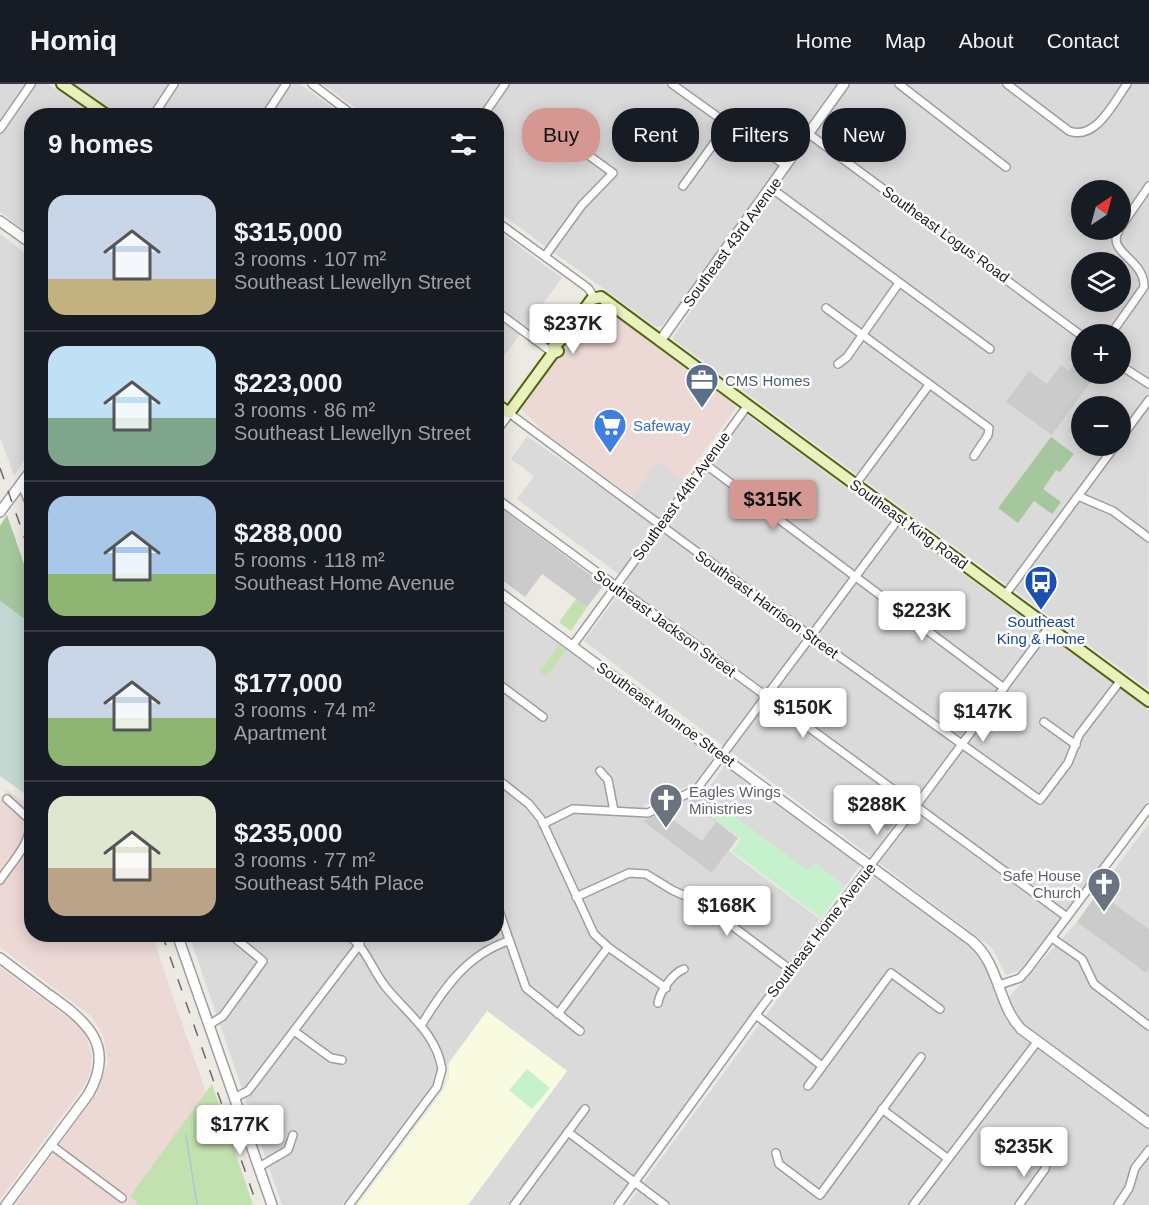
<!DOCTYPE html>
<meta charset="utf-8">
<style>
body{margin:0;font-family:Arial,sans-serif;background:#20242c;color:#f1f3f6;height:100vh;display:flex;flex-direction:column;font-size:22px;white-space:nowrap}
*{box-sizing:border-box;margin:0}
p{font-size:20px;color:#9ea1a6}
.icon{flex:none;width:33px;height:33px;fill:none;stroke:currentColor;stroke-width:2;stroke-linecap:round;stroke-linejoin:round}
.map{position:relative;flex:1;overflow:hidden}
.side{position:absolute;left:24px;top:24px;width:480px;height:834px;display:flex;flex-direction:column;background:#171b24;border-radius:24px;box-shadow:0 3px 15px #0003}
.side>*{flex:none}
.guide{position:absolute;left:522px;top:24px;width:537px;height:54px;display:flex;gap:12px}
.needle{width:39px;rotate:36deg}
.fabs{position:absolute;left:1071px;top:96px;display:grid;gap:12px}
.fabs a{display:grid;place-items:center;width:60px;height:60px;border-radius:50%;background:#171b24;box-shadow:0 3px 15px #0003;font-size:30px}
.price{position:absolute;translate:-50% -51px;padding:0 14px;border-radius:6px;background:#fff;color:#222;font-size:20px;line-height:39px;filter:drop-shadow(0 2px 3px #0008)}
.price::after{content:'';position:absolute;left:50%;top:36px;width:18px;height:14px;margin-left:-9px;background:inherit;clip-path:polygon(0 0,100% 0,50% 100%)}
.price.active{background:#d49792;color:#111}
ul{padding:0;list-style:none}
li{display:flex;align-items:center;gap:18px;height:150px;padding:0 24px}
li+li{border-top:2px solid #363941}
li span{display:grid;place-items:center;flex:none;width:168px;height:120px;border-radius:18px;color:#555}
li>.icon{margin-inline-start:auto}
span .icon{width:72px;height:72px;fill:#fffc;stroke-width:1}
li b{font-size:26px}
h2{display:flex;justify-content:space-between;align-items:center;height:72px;padding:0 24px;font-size:26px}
.chip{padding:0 21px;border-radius:24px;background:#171b24;box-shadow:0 3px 15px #0003;font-size:21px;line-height:54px}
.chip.active{background:#d49792;color:#111}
header{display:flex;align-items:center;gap:36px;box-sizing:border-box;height:84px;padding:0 30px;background:#171b24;border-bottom:2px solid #363941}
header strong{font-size:28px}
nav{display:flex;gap:33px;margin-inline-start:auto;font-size:21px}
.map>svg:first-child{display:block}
.residential{fill:#dbdada;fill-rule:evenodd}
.commercial{fill:#ecd8d5}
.education{fill:#f8fbdf}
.religious{fill:#cbcbcb}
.construction{fill:#bec0b0}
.grass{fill:#c3e1af}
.forest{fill:#a6c79d}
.wetland{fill:#c2d9d1}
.park{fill:#c5f2cd}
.parking{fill:#ddd}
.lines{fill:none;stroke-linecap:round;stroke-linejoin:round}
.stream{stroke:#a9c7d5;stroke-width:1.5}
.minor-casing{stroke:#9e9e9e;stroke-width:10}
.tertiary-casing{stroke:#9e9e9e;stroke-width:12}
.secondary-casing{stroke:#546512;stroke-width:14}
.minor{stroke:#fff;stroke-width:7}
.tertiary{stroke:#fff;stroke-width:9}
.secondary{stroke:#e9f1bd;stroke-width:10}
.rail{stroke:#6b6b6b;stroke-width:1.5;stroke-dasharray:12 12;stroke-linecap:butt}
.labels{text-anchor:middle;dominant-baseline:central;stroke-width:5;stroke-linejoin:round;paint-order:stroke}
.street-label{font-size:15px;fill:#1d1d1d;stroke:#fff}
.service-label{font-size:15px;fill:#4e5e75;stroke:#fff;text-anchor:start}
.shop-label{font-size:15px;fill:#366cbe;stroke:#fff;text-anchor:start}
.transit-label{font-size:15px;fill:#164399;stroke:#fff}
.worship-label{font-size:15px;fill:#5b616d;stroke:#fff;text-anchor:start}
</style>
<header>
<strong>Homiq</strong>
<nav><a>Home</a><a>Map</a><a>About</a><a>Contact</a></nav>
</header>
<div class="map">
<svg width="1149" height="1121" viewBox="0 0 1149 1121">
<rect width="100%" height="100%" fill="#edeae4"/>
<g class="residential">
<polygon points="0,0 48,0 93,31 32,32 31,152 0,128"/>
<polygon points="71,0 300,0 343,31 116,31"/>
<polygon points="322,0 836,0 700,194 662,242 656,243 497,127 496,32 365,31"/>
<path d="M851,0H1149V295L1121,274L1120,250H1088L815,50ZM1082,106H1120V146H1082ZM1082,178H1120V218H1082Z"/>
<path d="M810,57L1081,258V270L1069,287L1052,351L1097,290H1120L1121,284L1149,305L1148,605L674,256L673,253ZM1082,322H1120V362H1082Z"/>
<polygon points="497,146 562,194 501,276 497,273"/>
<polygon points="0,150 31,174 31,365 14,392 0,353"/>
<polygon points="746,330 1149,626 1149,716 1021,886 1006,891 992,864 584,557 628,497 517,415 534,392 511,375 527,352 626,421 658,377 694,403"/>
<polygon points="497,515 714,673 695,699 643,722 657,731 644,737 712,789 729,767 820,835 612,1121 468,1121 567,987 487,927 342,1121 282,1121 189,851 496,850"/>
<polygon points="725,681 860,781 845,802 815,779 808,788 704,710"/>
<polygon points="1149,739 1149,845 1098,808"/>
<polygon points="871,788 971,861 988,883 1006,936 1149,1045 1149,1121 627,1121"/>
<polygon points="1077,838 1146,889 1149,885 1149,1035 1019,938 1008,914"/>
</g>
<g class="commercial">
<polygon points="541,222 564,239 550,257 527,240"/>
<polygon points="600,224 607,226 733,319 736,324 683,396 658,378 632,413 544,348 521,325 591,228"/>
<polygon points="31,704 32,850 152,851 206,1009 130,1112 139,1121 15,1121 96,1011 108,979 103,951 91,932 0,863 0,716 7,706 23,717"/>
<polygon points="0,883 79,942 86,951 92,972 89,993 84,1002 0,1116"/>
</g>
<polygon class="education" points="487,927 567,987 468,1121 358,1121 443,1007 449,994 449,980"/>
<g class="religious">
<polygon points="1081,270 1082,290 1097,290 1052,351 1006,318 1029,287 1047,300 1061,281 1069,287"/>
<polygon points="497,421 604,501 587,523 542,490 525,513 497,492"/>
<polygon points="704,710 719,722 711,733 738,754 712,789 643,737"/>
<polygon points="1098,808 1149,845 1149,885 1146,889 1077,838"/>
</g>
<polygon class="construction" points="882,707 905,724 888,747 865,730"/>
<g class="grass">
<polygon points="576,515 587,523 571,547 559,538"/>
<polygon points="559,561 566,566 546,593 539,587"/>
<polygon points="212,1000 253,1121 139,1121 130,1112"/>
</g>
<g class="forest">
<polygon points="1051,353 1074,370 1060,388 1056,386 1043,405 1061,418 1052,430 1034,417 1018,439 998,424"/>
<polygon points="7,431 31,500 31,540 0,517 0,442"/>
</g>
<polygon class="wetland" points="0,517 31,540 32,704 27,711 0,692"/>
<g class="park">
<polygon points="722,723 808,787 815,779 845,802 821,834 732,767 741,755 713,734"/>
<polygon points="527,985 550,1004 532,1025 509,1006"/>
</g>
<polygon class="parking" points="687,716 716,738 702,757 662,728"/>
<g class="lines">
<polyline class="stream" points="186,1051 197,1121"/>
<g class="minor-casing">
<g id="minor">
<polyline points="312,0 354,32"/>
<polyline points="672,0 786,82"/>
<polyline points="899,0 1006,83"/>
<path d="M1007,0L1069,47C1096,57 1114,18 1127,0"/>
<polyline points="153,32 174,0"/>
<polyline points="265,32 286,0"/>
<polyline points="483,32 505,0"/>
<polyline points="0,45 31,0"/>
<polyline points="809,50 1082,252"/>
<polyline points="683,102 728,40"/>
<polyline points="771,104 990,265"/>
<polyline points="496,137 588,204 594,213"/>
<polyline points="1120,144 1149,102"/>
<polyline points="545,172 582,121 613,89 573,60"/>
<polyline points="826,224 989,344 988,351 974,372"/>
<polyline points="496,227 553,269"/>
<path d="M1111,250L1144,203C1145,175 1105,168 1119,146"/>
<polyline points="838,280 847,273 899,199"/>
<polyline points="1120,281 1149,300"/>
<polyline points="509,329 812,553 1040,716 1068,679 1079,651 1121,596"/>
<polyline points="1120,355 1149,316"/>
<polyline points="705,380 1004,604"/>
<polyline points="855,401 929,301"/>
<polyline points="1078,412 1113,427 1149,454"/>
<polyline points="496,414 1067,833"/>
<polyline points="1005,511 1115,362"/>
<polyline points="573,561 748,321"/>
<polyline points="496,598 543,633"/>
<polyline points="1044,638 1076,661"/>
<polyline points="600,687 608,696 614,727"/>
<polyline points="496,694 529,720 541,735 594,850 608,863 666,904"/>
<polyline points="543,740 573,725 648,729 697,705 900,433"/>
<path d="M0,796C12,778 32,759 30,736L7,715"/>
<polyline points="576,813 629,789 646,790 672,806 703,820 791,886"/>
<polyline points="496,818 526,904 580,947"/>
<path d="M347,850C367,865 371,884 385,902C406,929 436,948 442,985L437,1003L349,1121"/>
<polyline points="1052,854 1082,875 1094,900 1149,942"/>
<polyline points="999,901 1020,894 1028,885 1149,724"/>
<path d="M658,919C660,907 673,889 684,885"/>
<polyline points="558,930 608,863"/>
<polyline points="756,931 822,982"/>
<path d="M422,940C444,904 467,871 508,857"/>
<polyline points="209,941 223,932 263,877 230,850"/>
<polyline points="294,947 331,974 342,976"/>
<polyline points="808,1002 891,889 940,925"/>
<polyline points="234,1014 248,1007 360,860"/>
<polyline points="882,1025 947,1074"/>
<polyline points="568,1048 665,1121"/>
<polyline points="51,1061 122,1114"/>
<polyline points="776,1069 779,1080 820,1111 921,973"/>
<polyline points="259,1083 288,1066 293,1051"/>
<polyline points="514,1121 585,1025"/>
<polyline points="618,1121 763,921 913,726 1049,543"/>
<polyline points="913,1121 1037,958"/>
<polyline points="1019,1121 1045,1085 1047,1074"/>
<polyline points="1118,1121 1129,1104 1135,1084 1149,1066"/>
</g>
</g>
<g class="tertiary-casing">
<g id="tertiary">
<polyline points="0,137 32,160"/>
<polyline points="660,257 844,0"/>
<polyline points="496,346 509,329"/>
<polyline points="22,399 32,423"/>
<polyline points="0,428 32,385"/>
<path d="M496,506L972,857C1000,881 997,919 1021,945L1149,1039"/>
<polyline points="177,850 272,1121"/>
<path d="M0,874C16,886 32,898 48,910C86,937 117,961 88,1011L6,1121"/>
</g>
</g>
<g class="secondary-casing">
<g id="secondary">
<polyline points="62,0 108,32"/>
<polyline points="553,269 553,263 564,253 592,215 601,213 1149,617"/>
<polyline points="496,320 509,329 553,269 558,267"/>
</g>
</g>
<use href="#minor" class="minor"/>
<use href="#tertiary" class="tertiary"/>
<use href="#secondary" class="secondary"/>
<g class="rail">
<polyline points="0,384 32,475"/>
<polyline points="162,850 257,1121"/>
</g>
</g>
<defs>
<g id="office-pin" transform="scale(1.725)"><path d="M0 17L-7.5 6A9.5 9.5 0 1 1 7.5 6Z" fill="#5c6f8a" stroke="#fff"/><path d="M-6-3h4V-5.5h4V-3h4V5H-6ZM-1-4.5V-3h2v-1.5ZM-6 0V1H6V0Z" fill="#fff"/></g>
<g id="supermarket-pin" transform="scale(1.725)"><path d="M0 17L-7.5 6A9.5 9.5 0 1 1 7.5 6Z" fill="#3f7fe0" stroke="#fff"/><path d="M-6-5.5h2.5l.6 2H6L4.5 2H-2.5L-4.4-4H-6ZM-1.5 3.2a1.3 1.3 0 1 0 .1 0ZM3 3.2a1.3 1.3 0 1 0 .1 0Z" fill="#fff"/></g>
<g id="bus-pin" transform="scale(1.725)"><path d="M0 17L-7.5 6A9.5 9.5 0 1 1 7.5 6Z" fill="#1a4fb4" stroke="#fff"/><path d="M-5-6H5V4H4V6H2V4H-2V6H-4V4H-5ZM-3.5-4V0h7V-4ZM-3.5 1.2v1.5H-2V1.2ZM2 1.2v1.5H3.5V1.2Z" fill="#fff"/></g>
<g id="church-pin" transform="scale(1.725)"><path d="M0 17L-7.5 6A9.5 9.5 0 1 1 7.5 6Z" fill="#6b7280" stroke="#fff"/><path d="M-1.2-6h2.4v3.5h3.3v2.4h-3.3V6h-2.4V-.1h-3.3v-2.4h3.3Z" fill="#fff"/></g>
</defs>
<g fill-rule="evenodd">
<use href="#office-pin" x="702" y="296"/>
<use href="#supermarket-pin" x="610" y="341"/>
<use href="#bus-pin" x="1041" y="498"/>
<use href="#church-pin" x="666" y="716"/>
<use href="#church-pin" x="1104" y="800"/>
</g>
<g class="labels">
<g class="street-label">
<text transform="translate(946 150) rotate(36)">Southeast Logus Road</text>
<text transform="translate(732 158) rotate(-54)">Southeast 43rd Avenue</text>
<text transform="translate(681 412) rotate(-54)">Southeast 44th Avenue</text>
<text transform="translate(909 440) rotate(36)">Southeast King Road</text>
<text transform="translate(767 520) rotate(36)">Southeast Harrison Street</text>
<text transform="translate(665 539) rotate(36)">Southeast Jackson Street</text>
<text transform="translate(666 630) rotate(36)">Southeast Monroe Street</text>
<text transform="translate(821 846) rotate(-52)">Southeast Home Avenue</text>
</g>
<g class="service-label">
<text x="725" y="296">CMS Homes</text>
</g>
<g class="shop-label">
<text x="633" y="341">Safeway</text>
</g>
<g class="transit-label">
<text x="1041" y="537">Southeast<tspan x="1041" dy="17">King &amp; Home</tspan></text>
</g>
<g class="worship-label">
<text x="689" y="707">Eagles Wings<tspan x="689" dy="17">Ministries</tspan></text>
<text x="1081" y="791" text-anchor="end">Safe House<tspan x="1081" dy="17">Church</tspan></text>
</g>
</g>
</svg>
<div class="fabs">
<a><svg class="needle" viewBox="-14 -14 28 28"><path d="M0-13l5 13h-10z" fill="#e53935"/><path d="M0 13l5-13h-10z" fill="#9ea1a6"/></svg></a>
<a><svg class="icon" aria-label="layers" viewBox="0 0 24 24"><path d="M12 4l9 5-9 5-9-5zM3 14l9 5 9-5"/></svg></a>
<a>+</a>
<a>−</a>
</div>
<b class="price" style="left:573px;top:271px">$237K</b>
<b class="price active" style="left:773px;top:447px">$315K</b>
<b class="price" style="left:922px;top:558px">$223K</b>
<b class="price" style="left:803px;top:655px">$150K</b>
<b class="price" style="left:983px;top:659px">$147K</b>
<b class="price" style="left:877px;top:752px">$288K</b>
<b class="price" style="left:727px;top:853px">$168K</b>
<b class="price" style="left:240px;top:1072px">$177K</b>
<b class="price" style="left:1024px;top:1094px">$235K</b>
<div class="guide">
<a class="chip active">Buy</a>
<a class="chip">Rent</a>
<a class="chip">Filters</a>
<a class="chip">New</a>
</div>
<section class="side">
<h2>9 homes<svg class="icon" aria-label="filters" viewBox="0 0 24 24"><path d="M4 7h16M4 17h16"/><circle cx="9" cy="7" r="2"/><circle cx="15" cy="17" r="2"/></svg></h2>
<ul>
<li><span style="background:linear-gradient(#c9d6e8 70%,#c2b280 0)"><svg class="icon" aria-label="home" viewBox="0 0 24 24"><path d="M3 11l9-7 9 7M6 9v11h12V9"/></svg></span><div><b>$315,000</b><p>3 rooms · 107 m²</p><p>Southeast Llewellyn Street</p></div></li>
<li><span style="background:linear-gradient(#bfe0f5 60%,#7fa58c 0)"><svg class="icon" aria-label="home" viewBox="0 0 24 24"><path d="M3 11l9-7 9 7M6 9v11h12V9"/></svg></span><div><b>$223,000</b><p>3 rooms · 86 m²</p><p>Southeast Llewellyn Street</p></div></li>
<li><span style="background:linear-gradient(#a9c7e8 65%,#8fb573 0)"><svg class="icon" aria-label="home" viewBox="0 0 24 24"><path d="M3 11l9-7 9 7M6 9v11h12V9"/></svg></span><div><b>$288,000</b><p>5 rooms · 118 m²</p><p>Southeast Home Avenue</p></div></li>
<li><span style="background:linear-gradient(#c9d6e8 60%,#8fb573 0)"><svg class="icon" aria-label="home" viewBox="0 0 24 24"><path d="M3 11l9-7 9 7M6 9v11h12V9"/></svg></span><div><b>$177,000</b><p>3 rooms · 74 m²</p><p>Apartment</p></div></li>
<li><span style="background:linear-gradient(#dfe7d0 60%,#b9a48a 0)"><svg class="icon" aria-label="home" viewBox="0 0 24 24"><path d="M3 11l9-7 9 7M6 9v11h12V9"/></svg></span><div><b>$235,000</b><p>3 rooms · 77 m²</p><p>Southeast 54th Place</p></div></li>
</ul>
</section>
</div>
